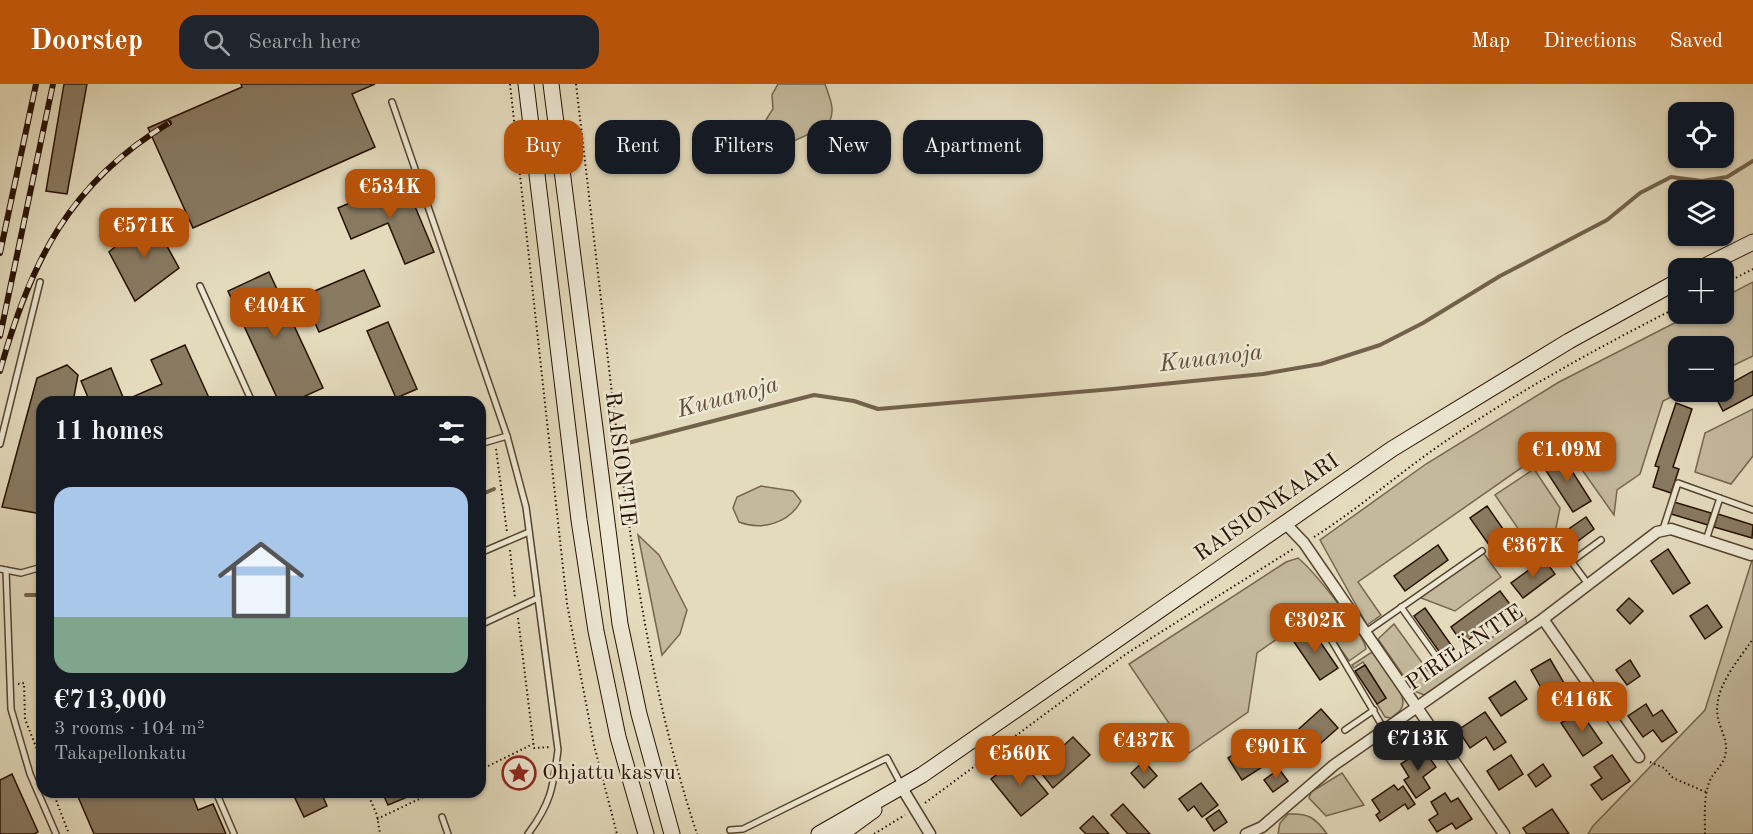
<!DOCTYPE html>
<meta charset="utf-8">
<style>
body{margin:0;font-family:"Old Standard TT",serif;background:#20242c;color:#f1f3f6;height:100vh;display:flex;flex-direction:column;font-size:22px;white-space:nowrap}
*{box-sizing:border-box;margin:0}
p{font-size:20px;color:#9ea1a6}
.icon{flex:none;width:33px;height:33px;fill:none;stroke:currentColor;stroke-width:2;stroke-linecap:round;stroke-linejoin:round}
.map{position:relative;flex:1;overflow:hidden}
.panel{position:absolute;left:36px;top:312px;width:450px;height:402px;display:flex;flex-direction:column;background:#171b24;border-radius:18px;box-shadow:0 2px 4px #0004}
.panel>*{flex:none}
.guide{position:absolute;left:504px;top:36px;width:570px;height:54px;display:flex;gap:12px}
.controls{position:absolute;left:1668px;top:18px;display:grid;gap:12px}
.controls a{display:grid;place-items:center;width:66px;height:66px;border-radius:12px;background:#171b24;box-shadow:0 2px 4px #0004;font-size:30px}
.price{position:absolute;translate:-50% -51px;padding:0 14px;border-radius:12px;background:#b45309;color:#fff;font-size:20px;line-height:39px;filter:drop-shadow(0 2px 3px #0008)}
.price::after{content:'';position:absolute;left:50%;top:36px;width:18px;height:14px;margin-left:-9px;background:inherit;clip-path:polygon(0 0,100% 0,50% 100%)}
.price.current{background:#222;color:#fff}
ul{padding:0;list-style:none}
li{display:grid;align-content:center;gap:12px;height:318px;padding:0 18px}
li span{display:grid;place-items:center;height:186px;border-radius:18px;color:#555}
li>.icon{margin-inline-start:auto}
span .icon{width:108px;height:108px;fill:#fffc;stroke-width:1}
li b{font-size:26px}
h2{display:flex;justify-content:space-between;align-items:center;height:72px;padding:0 18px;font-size:26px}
.tag{padding:0 21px;border-radius:18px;background:#171b24;box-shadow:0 2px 4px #0004;font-size:21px;line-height:54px}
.tag.current{background:#b45309;color:#fff}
header{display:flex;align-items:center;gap:36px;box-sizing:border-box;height:84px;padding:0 30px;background:#b45309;color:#fff}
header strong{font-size:28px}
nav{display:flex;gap:33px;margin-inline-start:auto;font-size:21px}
.search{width:420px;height:54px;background:#20242c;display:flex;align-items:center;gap:15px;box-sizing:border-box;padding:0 21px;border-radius:18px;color:#9ea1a6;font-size:22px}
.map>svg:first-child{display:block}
.green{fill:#c4b99d;stroke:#76654e;stroke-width:1.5}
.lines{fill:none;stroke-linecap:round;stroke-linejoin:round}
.stream{stroke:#72614b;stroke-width:4}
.building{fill:#897a62;stroke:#271100;stroke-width:1.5}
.lane-casing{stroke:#56442f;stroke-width:8}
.street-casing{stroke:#56442f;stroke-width:13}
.secondary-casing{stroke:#271100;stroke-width:17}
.path{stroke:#271100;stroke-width:2;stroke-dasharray:1.5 3;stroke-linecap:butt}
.lane{stroke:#ede8d4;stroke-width:5}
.street{stroke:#ede8d4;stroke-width:10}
.secondary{stroke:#ede8d4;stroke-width:15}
.rail-casing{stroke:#271100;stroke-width:6}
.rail{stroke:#ede8d4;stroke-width:4;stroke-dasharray:11;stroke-linecap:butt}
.labels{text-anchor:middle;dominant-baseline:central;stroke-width:5;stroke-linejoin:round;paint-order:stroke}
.street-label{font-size:22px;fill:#271100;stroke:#ede8d4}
.poi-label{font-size:22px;fill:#271100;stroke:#ede8d4;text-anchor:start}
.water-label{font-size:24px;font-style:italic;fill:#5f4d38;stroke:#ede8d4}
</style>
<header>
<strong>Doorstep</strong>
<div class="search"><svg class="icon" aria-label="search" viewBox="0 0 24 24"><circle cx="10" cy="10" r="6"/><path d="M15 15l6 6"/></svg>Search here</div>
<nav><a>Map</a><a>Directions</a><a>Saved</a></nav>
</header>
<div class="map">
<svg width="1753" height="750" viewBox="0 0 1753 750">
<rect width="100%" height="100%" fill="#e4dbbd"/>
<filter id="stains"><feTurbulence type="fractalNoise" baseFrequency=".00333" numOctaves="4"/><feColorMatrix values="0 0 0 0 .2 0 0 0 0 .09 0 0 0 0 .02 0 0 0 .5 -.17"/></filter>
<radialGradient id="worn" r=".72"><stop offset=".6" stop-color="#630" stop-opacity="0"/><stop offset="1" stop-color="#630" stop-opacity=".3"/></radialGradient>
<g class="green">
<path d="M778,0H825C830,15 837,27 827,42L774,66L763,62C758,47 764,38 773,25L772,11Z"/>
<polygon points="1753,198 1753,272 1724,286 1724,262 1678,262 1678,308 1681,308 1663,317 1640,390 1617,406 1614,431 1561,356 1358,498 1381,531 1367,541 1320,456 1426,380 1559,298 1692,230 1724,230 1724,213"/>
<polygon points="1753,325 1753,372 1731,400 1695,388 1705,349"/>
<polygon points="1534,385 1560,424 1554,454 1535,469 1495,411"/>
<path d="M761,402L793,407L801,417C789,439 762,447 739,438L733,424L737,413Z"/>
<polygon points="638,451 659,471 687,526 680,550 662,571"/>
<polygon points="1482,467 1501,493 1455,527 1416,512"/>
<polygon points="1753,473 1753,750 1588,750 1593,742 1705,626"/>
<path d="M1298,474C1313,486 1364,549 1366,565L1349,577L1315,528L1257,569L1248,628L1189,669L1129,580L1286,478Z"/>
<polygon points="1525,532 1527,540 1424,611 1414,607 1378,555 1394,540 1428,587 1437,580 1451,580"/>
<path d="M1372,568C1380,579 1404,606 1403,619C1403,626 1396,630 1391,634L1385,633L1377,620L1386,614L1363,578L1354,584L1352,581Z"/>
<polygon points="1342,689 1364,721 1326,732 1309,714 1311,708"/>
<path d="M1288,730C1308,729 1315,733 1327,750H1278L1280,739Z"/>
</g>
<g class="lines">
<g class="stream">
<polyline points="628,359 814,311 854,317 878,325 1113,305 1263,290 1321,280 1380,261 1423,239 1500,192 1607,136 1640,109 1671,93 1702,97 1727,93 1753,77"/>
<polyline points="480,411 494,405"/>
<polyline points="26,511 42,511"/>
</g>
</g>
<g class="building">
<polygon points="64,0 87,0 67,110 46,107"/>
<polygon points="241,0 375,0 352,10 375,63 193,144 148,44 242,3"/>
<polygon points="404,96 434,168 405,180 388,139 351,155 338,124"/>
<polygon points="151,133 179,184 135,217 109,168"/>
<polygon points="364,186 380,222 319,248 303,212"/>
<polygon points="269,188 323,304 292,318 279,318 228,207"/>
<polygon points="388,238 417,305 396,314 367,247"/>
<polygon points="185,261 210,316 205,318 132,318 130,314 162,300 151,276"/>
<polygon points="67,281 78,291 73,318 42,318 42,430 2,423 37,294"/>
<polygon points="111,284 125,318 90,318 81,297"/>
<polygon points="1753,287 1753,311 1723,327 1713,308 1724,308 1724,303"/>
<polygon points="1676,319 1692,325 1673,383 1679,385 1671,409 1653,403 1659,383 1655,382"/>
<polygon points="1561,370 1591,417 1573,428 1543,382"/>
<polygon points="1674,418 1711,429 1708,441 1671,430"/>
<polygon points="1487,422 1519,468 1502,479 1470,434"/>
<polygon points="1718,430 1753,441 1752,454 1714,443"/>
<polygon points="1586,433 1594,445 1570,463 1560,451"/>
<polygon points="1438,461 1448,476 1405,507 1394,492"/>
<polygon points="1668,465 1690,499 1673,510 1651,477"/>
<polygon points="1544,475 1555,490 1523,514 1511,499"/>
<polygon points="1500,507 1512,523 1463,560 1451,543"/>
<polygon points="1629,514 1643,527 1630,540 1617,526"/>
<polygon points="1707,521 1722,543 1705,555 1690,532"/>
<polygon points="1425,524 1454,565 1443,573 1414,532"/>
<polygon points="1310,543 1338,584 1320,596 1292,555"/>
<polygon points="1550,575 1571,611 1552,623 1531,586"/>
<polygon points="1630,576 1640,592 1627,601 1616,586"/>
<polygon points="1365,581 1386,614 1377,620 1355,587"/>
<polygon points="1515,597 1527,615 1501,632 1489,614"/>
<polygon points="1646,620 1653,632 1662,626 1677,648 1662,658 1653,646 1643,653 1628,632"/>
<polygon points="1321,625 1338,644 1297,680 1281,661"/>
<polygon points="1580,627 1602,659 1583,672 1561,639"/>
<polygon points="1485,628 1506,658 1494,666 1486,653 1470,664 1458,646"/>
<polygon points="1073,653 1090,671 1053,704 1038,685"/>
<polygon points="1259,654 1273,676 1242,696 1228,674"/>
<polygon points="1423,665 1436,683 1423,693 1430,704 1416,714 1404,696 1409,693 1401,680"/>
<polygon points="1511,671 1523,690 1499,706 1487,687"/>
<polygon points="1612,671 1630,697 1602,716 1591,701 1602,694 1594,683"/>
<polygon points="1019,674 1048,710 1021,732 991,695"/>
<polygon points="1144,677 1157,692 1144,704 1131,689"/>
<polygon points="1543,680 1551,692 1536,703 1528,691"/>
<polygon points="1279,685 1288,697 1273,708 1264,696"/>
<polygon points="12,690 38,748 34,750 0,750 0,696"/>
<polygon points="1201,699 1218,721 1202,733 1194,722 1188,727 1179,715"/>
<polygon points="1394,701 1398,706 1403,702 1415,720 1408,725 1405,720 1380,737 1376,731 1380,728 1372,716"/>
<polygon points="76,708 191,708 198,726 213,720 226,750 94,750"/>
<polygon points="292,708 321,708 327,722 304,733"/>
<polygon points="382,708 416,708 417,709 388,721"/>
<polygon points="1445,709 1451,718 1458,714 1472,735 1456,745 1452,739 1437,748 1429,736 1438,730 1431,718"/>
<polygon points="1123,720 1150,750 1128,750 1111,731"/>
<polygon points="1552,725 1569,750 1527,750 1523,744"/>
<polygon points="1219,726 1227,738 1214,747 1206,735"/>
<polygon points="1093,732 1109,750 1086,750 1080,744"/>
</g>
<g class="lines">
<g class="lane-casing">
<g id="lane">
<path d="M392,18L507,352L526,423L558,666C553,704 551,719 528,750"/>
<polyline points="200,202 252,318"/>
<polyline points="0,360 40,198"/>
<polyline points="480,360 507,352"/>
<polyline points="1663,445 1678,399 1753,426"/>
<polyline points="1554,454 1588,500"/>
<polyline points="1706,456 1720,414"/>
<polyline points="480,469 529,448"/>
<polyline points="1571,478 1601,456"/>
<polyline points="0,485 21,489 42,483"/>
<polyline points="6,486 11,625 30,690 56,750"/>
<polyline points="1401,523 1440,578"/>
<polyline points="480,541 538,514"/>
<polyline points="1323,542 1384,645"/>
<polyline points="1366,548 1482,467"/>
<polyline points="1345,646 1374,626"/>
<polyline points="216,708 234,750"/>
<polyline points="442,733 448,750"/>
<polyline points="730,746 743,745 887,674 902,702"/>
</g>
</g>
<g class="street-casing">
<g id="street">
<polyline points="1285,439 1304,459 1504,750"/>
<polyline points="1543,535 1639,673"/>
<polyline points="902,704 930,750"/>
<polyline points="1246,750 1262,743 1334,681 1543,535 1657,448 1671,445 1751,471"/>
</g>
</g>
<g class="secondary-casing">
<g id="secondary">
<polyline points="526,0 579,436 596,547 618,653 646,750"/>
<polyline points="551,0 620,540 639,630 672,750"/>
<polyline points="1701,184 1753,158"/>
<polyline points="819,750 922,691 1392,365 1569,257 1678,197"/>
<polyline points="841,750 874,726"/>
</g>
</g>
<g class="path">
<polyline points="510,0 567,520 594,661 617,750"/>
<path d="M576,0C588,103 600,207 612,310C630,458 650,608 697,750"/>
<polyline points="1724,200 1753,185"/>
<polyline points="496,365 507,448"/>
<path d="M1314,453C1358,425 1397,391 1440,361C1515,309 1597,264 1678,223"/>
<polyline points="510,466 515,514"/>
<polyline points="518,534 534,664 550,663"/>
<polyline points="18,600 24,599 25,635 42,678"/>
<polyline points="1650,678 1664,684 1673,694 1708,709"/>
<polyline points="480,686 533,660"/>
<polyline points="53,708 69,750"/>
<polyline points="367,708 377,731 380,750"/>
<polyline points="925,719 1126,570 1293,465"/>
<polyline points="377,735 434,708"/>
<polyline points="874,750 905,731"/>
<path d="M1705,750C1705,733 1703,711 1711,694C1715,688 1721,682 1724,675C1730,659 1721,648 1718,634C1712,605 1738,577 1753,555"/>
</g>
<use href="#lane" class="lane"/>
<use href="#street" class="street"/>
<use href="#secondary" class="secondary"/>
<g class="rail-casing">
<g id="rail">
<polyline points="0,169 36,0"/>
<polyline points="0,252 53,0"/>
<path d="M0,287C30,179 69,99 169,39"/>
</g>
</g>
<use href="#rail" class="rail"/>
</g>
<defs>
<g id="sight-ring" transform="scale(1.725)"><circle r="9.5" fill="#ede8d4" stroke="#8f2418" stroke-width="1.5"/><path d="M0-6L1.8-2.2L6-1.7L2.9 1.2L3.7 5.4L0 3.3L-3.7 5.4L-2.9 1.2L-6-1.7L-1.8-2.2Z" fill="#8f2418"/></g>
</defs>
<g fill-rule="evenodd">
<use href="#sight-ring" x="519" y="689"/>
</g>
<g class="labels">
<g class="street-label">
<text transform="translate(620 375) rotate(83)">RAISIONTIE</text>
<text transform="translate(1267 424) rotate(-35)">RAISIONKAARI</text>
<text transform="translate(1465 564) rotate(-34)">PIRILÄNTIE</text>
</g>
<g class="poi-label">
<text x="542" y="689">Ohjattu kasvu</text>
</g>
<g class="water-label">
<text transform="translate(1211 275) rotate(-7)">Kuuanoja</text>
<text transform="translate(728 314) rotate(-15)">Kuuanoja</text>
</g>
</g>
<rect width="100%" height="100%" filter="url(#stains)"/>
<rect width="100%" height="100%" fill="url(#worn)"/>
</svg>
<div class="controls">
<a><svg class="icon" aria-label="locate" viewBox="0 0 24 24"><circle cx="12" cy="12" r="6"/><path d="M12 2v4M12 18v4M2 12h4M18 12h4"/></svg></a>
<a><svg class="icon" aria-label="layers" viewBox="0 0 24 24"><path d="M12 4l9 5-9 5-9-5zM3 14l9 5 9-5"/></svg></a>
<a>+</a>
<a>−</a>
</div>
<b class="price" style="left:390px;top:136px">€534K</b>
<b class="price" style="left:144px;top:175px">€571K</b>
<b class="price" style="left:275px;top:255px">€404K</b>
<b class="price" style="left:1567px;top:399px">€1.09M</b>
<b class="price" style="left:1533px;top:495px">€367K</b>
<b class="price" style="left:1315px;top:570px">€302K</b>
<b class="price" style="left:1582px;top:649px">€416K</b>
<b class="price current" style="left:1418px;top:688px">€713K</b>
<b class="price" style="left:1144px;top:690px">€437K</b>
<b class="price" style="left:1276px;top:696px">€901K</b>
<b class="price" style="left:1020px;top:703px">€560K</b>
<div class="guide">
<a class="tag current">Buy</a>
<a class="tag">Rent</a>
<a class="tag">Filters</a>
<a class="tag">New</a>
<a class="tag">Apartment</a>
</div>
<section class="panel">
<h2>11 homes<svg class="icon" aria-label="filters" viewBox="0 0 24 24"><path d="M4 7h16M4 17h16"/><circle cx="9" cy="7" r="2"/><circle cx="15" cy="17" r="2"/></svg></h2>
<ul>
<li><span style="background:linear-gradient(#a9c7e8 70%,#7fa58c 0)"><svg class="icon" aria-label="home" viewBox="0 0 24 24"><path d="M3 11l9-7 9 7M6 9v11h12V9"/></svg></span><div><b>€713,000</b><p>3 rooms · 104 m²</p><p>Takapellonkatu</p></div></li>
</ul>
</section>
</div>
